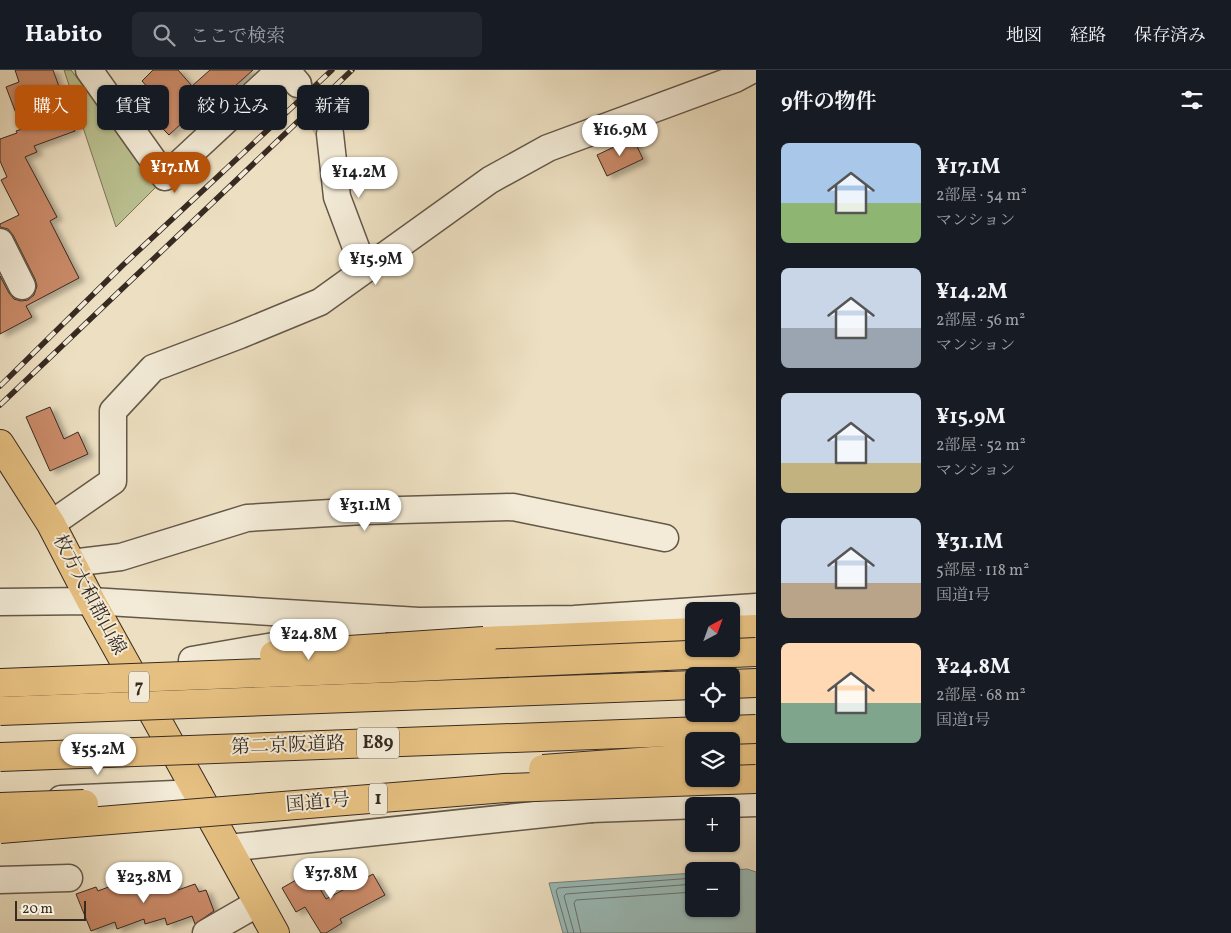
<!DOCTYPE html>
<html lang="ja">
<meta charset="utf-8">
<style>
body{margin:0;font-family:Vollkorn,"Noto Serif JP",serif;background:#242831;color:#f1f3f6;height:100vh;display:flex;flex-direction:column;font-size:19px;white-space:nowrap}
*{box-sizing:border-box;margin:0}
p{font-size:16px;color:#9ea1a6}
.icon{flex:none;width:28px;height:28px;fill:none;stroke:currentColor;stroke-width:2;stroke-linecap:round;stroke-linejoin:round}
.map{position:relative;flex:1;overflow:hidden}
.drawer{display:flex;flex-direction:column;background:#171b24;width:475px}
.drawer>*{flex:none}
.banner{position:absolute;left:15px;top:15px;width:475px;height:45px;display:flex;gap:10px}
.needle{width:32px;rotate:41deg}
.buttons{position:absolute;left:685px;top:532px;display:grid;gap:10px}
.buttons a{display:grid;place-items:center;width:55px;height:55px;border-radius:8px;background:#171b24;box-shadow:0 1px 4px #0004;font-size:25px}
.scale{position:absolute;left:15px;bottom:12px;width:71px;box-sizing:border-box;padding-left:5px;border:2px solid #372a21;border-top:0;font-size:14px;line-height:18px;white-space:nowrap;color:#372a21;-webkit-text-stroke:4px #f3ebd7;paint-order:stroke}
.price{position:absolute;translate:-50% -42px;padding:0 11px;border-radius:18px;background:#fff;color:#222;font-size:16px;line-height:32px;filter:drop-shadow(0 1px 2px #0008)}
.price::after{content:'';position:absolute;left:50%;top:30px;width:15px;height:11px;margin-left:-8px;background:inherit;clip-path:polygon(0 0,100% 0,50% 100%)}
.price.on{background:#b45309;color:#fff}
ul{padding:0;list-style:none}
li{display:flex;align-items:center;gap:15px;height:125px;padding:0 25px}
li span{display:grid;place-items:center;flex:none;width:140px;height:100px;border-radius:8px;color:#555}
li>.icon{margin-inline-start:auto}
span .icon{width:60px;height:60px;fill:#fffc;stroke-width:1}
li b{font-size:21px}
h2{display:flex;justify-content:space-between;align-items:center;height:60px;padding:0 25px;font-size:21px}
.tag{padding:0 18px;border-radius:8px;background:#171b24;box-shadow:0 1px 4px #0004;font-size:18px;line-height:45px}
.tag.on{background:#b45309;color:#fff}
header{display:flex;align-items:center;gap:30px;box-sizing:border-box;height:70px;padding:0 25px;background:#171b24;border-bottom:1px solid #363941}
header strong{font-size:24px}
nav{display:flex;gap:28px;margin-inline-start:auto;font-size:18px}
.search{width:350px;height:45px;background:#242831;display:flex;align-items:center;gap:12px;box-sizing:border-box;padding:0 18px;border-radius:8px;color:#9ea1a6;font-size:19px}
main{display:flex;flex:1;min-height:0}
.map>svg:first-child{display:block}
.green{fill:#bbc191;stroke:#797659}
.water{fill:#9abcba;stroke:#72827d}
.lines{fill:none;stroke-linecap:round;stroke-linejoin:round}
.shore{stroke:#68736e;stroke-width:1}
.building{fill:#cb8b69;stroke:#372a21;filter:url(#shadow)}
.minor-tunnel{stroke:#c9bca2;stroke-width:26;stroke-dasharray:26 13;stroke-linecap:butt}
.minor-casing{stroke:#645849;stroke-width:29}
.major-casing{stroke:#372a21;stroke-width:30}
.highway-casing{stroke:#372a21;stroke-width:30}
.minor{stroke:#f3ebd7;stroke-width:26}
.major{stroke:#e6c081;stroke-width:28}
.highway{stroke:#e6c081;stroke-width:28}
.rail-casing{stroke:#372a21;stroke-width:5.5}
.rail{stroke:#f3ebd7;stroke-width:4;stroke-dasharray:11;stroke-linecap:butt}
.highway-bridge-casing{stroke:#372a21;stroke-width:30;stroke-linecap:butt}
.highway-bridge{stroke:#e6c081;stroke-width:28}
.labels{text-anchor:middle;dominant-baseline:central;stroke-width:4;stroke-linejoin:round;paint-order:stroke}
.shield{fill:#f3ebd7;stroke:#6f6458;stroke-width:1}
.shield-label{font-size:18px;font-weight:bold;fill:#372a21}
.street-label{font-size:19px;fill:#372a21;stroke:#f3ebd7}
</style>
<header>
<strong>Habito</strong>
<div class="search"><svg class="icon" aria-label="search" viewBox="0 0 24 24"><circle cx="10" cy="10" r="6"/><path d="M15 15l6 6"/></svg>ここで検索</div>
<nav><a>地図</a><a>経路</a><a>保存済み</a></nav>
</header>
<main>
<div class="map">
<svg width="756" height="863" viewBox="0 0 756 863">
<defs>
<filter id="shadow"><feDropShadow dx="5.5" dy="3" stdDeviation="2.5" flood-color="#0004"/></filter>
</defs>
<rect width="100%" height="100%" fill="#ede0c2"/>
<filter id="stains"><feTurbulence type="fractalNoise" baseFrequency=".004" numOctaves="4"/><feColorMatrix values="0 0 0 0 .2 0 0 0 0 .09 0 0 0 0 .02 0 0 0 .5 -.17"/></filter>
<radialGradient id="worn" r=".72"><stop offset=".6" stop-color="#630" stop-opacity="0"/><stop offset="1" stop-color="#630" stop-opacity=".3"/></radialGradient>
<polygon class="green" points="64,0 71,0 158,115 116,157"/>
<polygon class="water" points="747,799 756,802 756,863 563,863 549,813 694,803 694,839 731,839 731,801 719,801"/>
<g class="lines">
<g class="shore">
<polyline points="568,863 556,821 558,818 694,808"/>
<polyline points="574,863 564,826 566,824 694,814"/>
<polyline points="581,863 574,833 576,830 694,822"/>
</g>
</g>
<g class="building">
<polygon points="15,0 53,0 75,61 34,76 37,82 25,87 57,147 50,151 79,208 26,236 32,247 0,264 0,206 9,223 14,229 21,231 28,230 34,225 37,216 35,209 13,165 8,159 0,157 0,154 19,145 1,110 7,107 0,91 0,69 17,63 16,61 22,59 6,17 19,12"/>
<polygon points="153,0 178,0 192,16 210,0 253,0 189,57 183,52 169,65 154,50 166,38 142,11"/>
<polygon points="633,68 643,89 607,106 597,85"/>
<polygon points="50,337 64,369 78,362 88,384 50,401 26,347"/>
<polygon points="310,802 326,829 373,804 385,825 340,849 342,853 326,863 321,863 305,837 296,842 282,818"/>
<polygon points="174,808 178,820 195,814 199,822 206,820 214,841 195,854 192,846 167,855 165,848 145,854 144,849 117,859 115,852 91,861 76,824 96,817 98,821 119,813 122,820 149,813 150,816"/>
</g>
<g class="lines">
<polyline class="minor-tunnel" points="298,14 330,64"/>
<g class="minor-casing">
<g id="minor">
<polyline points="89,0 165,107 280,0"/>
<polyline points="286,0 298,14"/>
<polyline points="330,64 337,127 364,199"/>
<polyline points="0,172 22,216"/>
<polyline points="51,454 113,411 113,341 153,298 240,265 320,232 490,110 548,78 735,9 752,0"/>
<polyline points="71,493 121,487 247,448 364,441 513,437 665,468"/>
<polyline points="0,532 91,531 419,551 574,549 756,537"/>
<polyline points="192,590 373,559"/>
<polyline points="61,729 198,723"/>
<polyline points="575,735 591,739 756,733"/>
<polyline points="228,778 591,739"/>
<polyline points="0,810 69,808"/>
<polyline points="206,863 258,833"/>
</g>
</g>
<g class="major-casing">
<polyline id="major" points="0,374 51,454 91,531 275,863"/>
</g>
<g class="highway-casing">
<g id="highway">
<polyline points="731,560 756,559"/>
<polyline points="484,571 694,562"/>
<polyline points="731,614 756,613"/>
<polyline points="731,686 756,684"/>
</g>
</g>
<use href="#minor" class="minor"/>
<use href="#major" class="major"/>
<use href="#highway" class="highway"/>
<g class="rail-casing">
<g id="rail">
<polyline points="0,316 123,195 332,0"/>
<polyline points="0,335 352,0"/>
</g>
</g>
<use href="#rail" class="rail"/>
<g class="highway-bridge-casing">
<g id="highway-bridge">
<polyline points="274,585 484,571"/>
<polyline points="0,613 370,599 756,582"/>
<polyline points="0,641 694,615"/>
<polyline points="0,687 756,659"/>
<polyline points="543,699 694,688"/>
<polyline points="0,737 84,734"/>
<polyline points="0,759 505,718 756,709"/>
</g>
</g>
<use href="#highway-bridge" class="highway-bridge"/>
</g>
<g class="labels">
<g class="shield">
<rect x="129" y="601.5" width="20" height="31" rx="4"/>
<rect x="357" y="657.5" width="42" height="31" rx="4"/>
<rect x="369" y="713.5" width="18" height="31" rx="4"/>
</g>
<g class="shield-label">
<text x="139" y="617">7</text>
<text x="378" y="673">E89</text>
<text x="378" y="729">1</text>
</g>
<g class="street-label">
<text transform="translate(89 525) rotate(62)">枚方大和郡山線</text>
<text transform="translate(288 676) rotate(-2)">第二京阪道路</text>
<text transform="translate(318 733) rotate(-5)">国道1号</text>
</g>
</g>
<rect width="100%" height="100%" filter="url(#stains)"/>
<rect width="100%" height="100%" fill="url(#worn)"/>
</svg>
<div class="buttons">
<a><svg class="needle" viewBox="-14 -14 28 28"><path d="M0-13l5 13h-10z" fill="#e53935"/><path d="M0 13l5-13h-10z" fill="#9ea1a6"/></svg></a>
<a><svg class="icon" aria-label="locate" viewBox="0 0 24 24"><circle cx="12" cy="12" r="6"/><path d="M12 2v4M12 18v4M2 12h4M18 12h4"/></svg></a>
<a><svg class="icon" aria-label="layers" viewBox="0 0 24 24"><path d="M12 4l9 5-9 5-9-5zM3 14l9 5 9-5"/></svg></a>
<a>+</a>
<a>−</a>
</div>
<div class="scale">20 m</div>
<b class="price" style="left:620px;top:87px">¥16.9M</b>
<b class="price on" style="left:175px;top:124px">¥17.1M</b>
<b class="price" style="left:359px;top:129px">¥14.2M</b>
<b class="price" style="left:376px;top:216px">¥15.9M</b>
<b class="price" style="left:365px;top:462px">¥31.1M</b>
<b class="price" style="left:309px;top:591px">¥24.8M</b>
<b class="price" style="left:98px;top:706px">¥55.2M</b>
<b class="price" style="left:331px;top:830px">¥37.8M</b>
<b class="price" style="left:144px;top:834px">¥23.8M</b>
<div class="banner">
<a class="tag on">購入</a>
<a class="tag">賃貸</a>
<a class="tag">絞り込み</a>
<a class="tag">新着</a>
</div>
</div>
<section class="drawer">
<h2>9件の物件<svg class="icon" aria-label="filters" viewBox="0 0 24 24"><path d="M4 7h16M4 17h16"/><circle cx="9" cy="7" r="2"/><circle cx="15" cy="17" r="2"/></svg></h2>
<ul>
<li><span style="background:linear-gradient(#a9c7e8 60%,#8fb573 0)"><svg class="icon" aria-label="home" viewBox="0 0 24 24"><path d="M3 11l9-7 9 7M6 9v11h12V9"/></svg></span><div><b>¥17.1M</b><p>2部屋 · 54 m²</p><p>マンション</p></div></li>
<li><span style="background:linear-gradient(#c9d6e8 60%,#9aa5b1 0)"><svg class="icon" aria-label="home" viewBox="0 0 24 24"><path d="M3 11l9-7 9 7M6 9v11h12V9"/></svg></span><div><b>¥14.2M</b><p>2部屋 · 56 m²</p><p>マンション</p></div></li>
<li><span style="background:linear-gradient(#c9d6e8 70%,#c2b280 0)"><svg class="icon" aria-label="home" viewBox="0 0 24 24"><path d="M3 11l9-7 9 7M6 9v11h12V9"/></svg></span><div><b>¥15.9M</b><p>2部屋 · 52 m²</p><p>マンション</p></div></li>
<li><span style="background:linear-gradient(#c9d6e8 65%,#b9a48a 0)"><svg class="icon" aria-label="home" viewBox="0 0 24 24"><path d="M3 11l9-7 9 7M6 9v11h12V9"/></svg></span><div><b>¥31.1M</b><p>5部屋 · 118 m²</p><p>国道1号</p></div></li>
<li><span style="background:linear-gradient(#ffd9b3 60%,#7fa58c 0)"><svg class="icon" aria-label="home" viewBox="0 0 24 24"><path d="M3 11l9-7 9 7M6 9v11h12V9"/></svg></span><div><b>¥24.8M</b><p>2部屋 · 68 m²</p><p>国道1号</p></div></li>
</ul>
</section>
</main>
